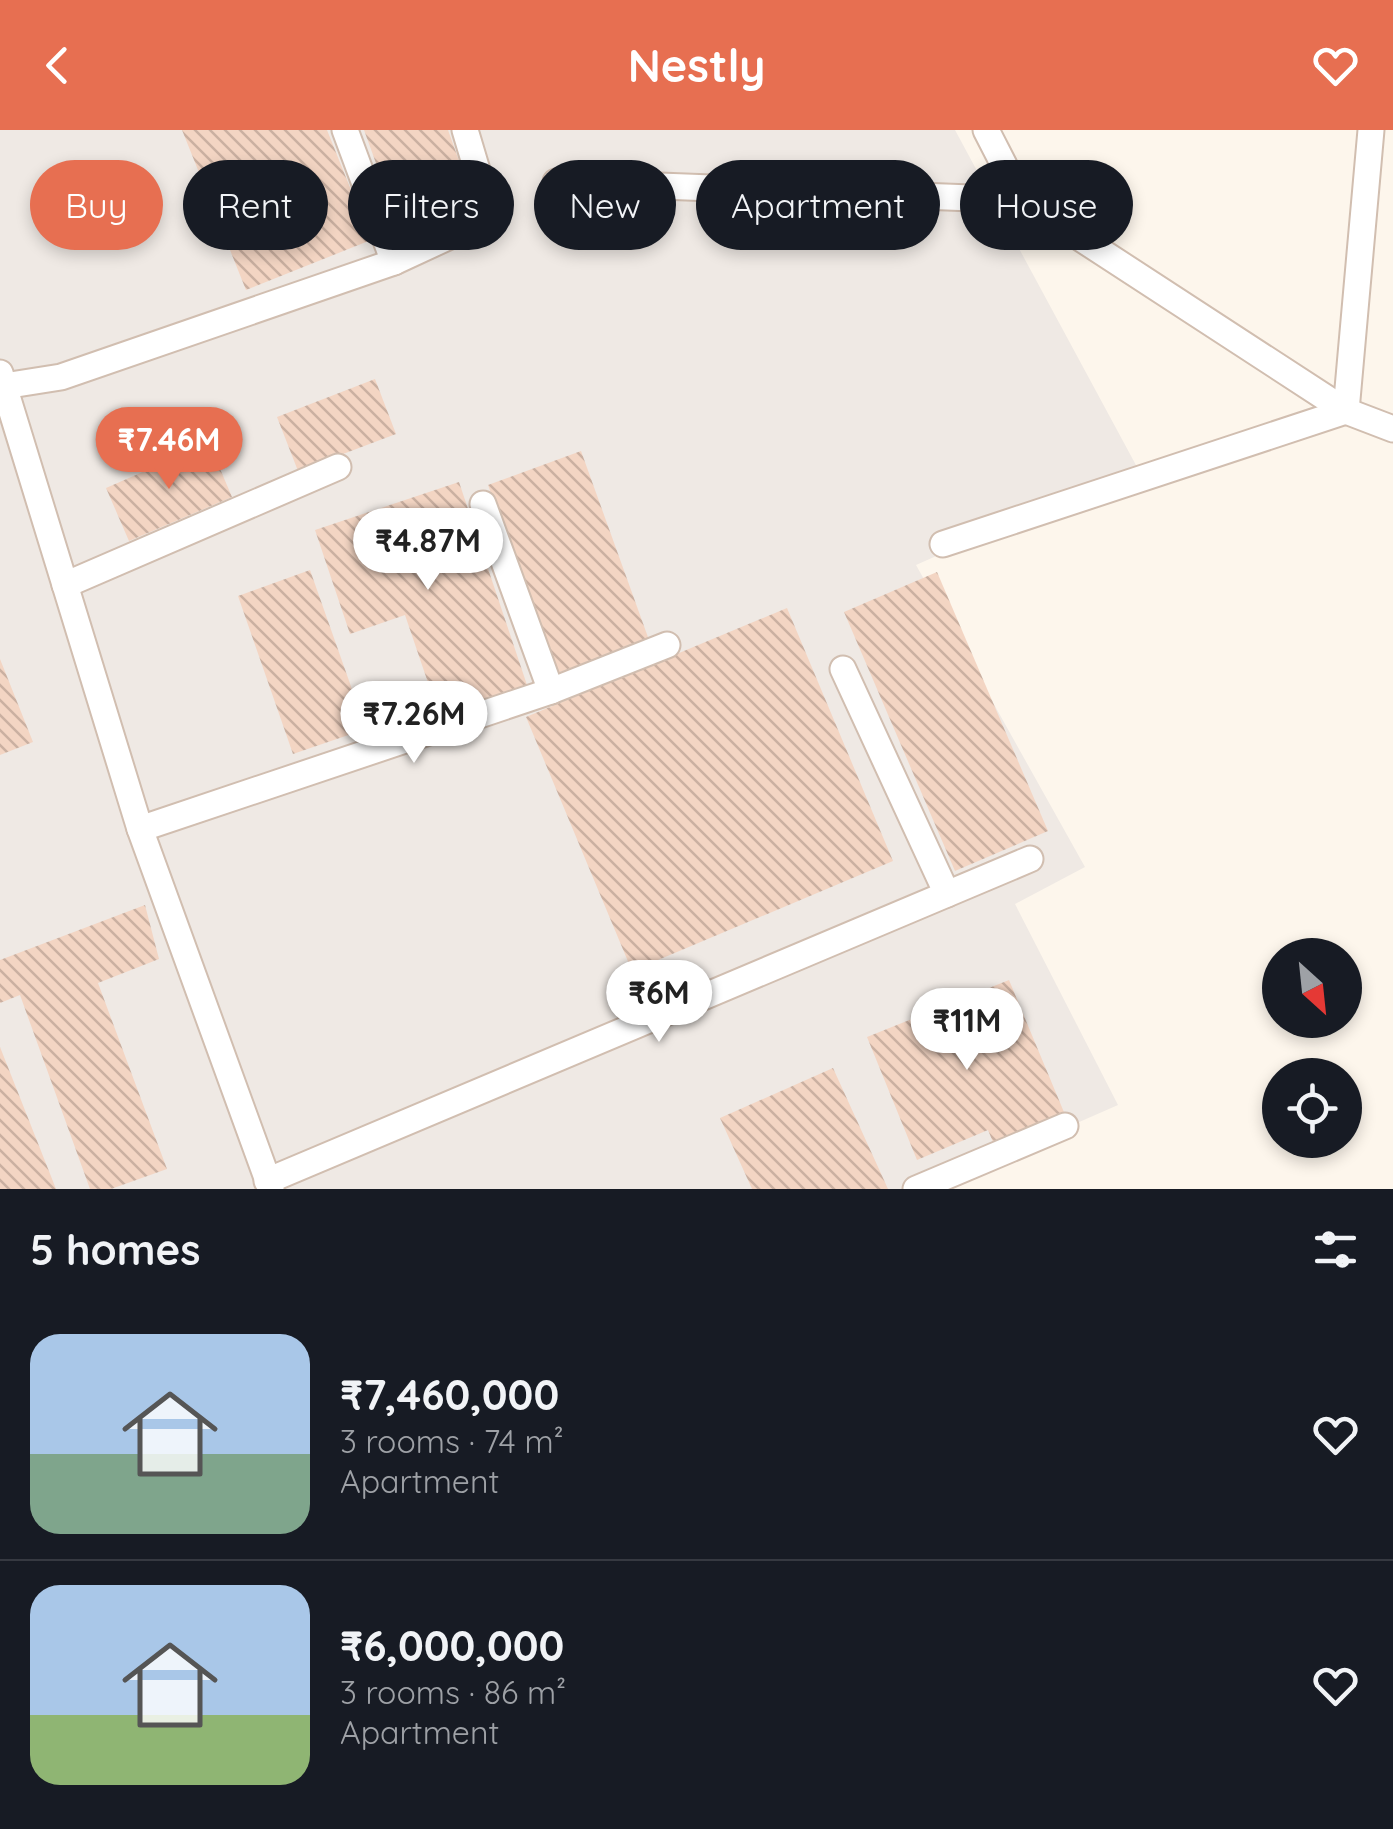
<!DOCTYPE html>
<meta charset="utf-8">
<style>
body{margin:0;font-family:Quicksand,sans-serif;background:#242831;color:#f1f3f6;height:100vh;display:flex;flex-direction:column;font-size:38px;white-space:nowrap}
*{box-sizing:border-box;margin:0}
p{font-size:32px;color:#9ea1a6}
.icon{flex:none;width:55px;height:55px;fill:none;stroke:currentColor;stroke-width:2;stroke-linecap:round;stroke-linejoin:round}
.map{position:relative;height:1059px;overflow:hidden}
.panel{display:flex;flex-direction:column;background:#171b24;flex:1}
.panel>*{flex:none}
.top-card{position:absolute;left:30px;top:30px;width:1335px;height:90px;display:flex;gap:20px}
.needle{width:65px;rotate:153deg}
.controls{position:absolute;left:1262px;top:808px;display:grid;gap:20px}
.controls a{display:grid;place-items:center;width:100px;height:100px;border-radius:50%;background:#171b24;box-shadow:0 5px 15px #0003;font-size:50px}
.price{position:absolute;translate:-50% -85px;padding:0 22px;border-radius:35px;background:#fff;color:#222;font-size:32px;line-height:65px;filter:drop-shadow(0 2px 5px #0008)}
.price::after{content:'';position:absolute;left:50%;top:60px;width:30px;height:22px;margin-left:-15px;background:inherit;clip-path:polygon(0 0,100% 0,50% 100%)}
.price.selected{background:#e76f51;color:#fff}
ul{padding:0;list-style:none}
li{display:flex;align-items:center;gap:30px;height:250px;padding:0 30px}
li+li{border-top:2px solid #363941}
li span{display:grid;place-items:center;flex:none;width:280px;height:200px;border-radius:30px;color:#555}
li>.icon{margin-inline-start:auto}
span .icon{width:120px;height:120px;fill:#fffc;stroke-width:1}
li b{font-size:42px}
h2{display:flex;justify-content:space-between;align-items:center;height:120px;padding:0 30px;font-size:42px}
.tag{padding:0 35px;border-radius:45px;background:#171b24;box-shadow:0 5px 15px #0003;font-size:35px;line-height:90px}
.tag.selected{background:#e76f51;color:#fff}
header{display:flex;justify-content:space-between;align-items:center;height:130px;padding:0 30px;background:#e76f51;color:#fff;font-size:45px;font-weight:700}
.map>svg:first-child{display:block}
.industrial{fill:#efe9e4}
.building{fill:url(#building-back-hatch)}
.lines{fill:none;stroke-linecap:round;stroke-linejoin:round}
.street-casing{stroke:#d1beb0;stroke-width:29}
.street{stroke:#fff;stroke-width:25}
</style>
<header><svg class="icon" aria-label="back" viewBox="0 0 24 24"><path d="M15 5l-7 7 7 7"/></svg>Nestly<svg class="icon" aria-label="heart" viewBox="0 0 24 24"><path d="M12 20l-8-8c-3-5 5-10 8-4 3-6 11-1 8 4z"/></svg></header>
<div class="map">
<svg width="1393" height="1059" viewBox="0 0 1393 1059">
<defs>
<pattern id="building-back-hatch" width="6" height="6" patternUnits="userSpaceOnUse" patternTransform="scale(2.5)"><rect width="6" height="6" fill="#f3d5c3"/><path d="M-1 5l2 2M0 0l6 6M5-1l2 2" fill="none" stroke="#cab0a1"/></pattern>
</defs>
<rect width="100%" height="100%" fill="#fdf6ec"/>
<polygon class="industrial" points="0,0 955,0 1137,337 916,435 1085,737 1015,774 1118,975 926,1059 0,1059"/>
<g class="building">
<polygon points="182,0 327,0 371,110 246,160"/>
<polygon points="364,0 448,0 473,70 399,97"/>
<polygon points="375,249 396,304 298,341 277,287"/>
<polygon points="209,313 232,367 129,411 106,358"/>
<polygon points="581,321 649,510 557,543 488,355"/>
<polygon points="459,352 528,558 440,588 405,485 350,504 315,400"/>
<polygon points="310,440 366,599 293,624 238,466"/>
<polygon points="937,442 1048,701 955,741 844,482"/>
<polygon points="787,478 893,731 632,841 526,587"/>
<polygon points="0,529 33,612 0,625"/>
<polygon points="145,775 159,829 98,853 167,1039 111,1059 90,1059 20,865 0,873 0,830"/>
<polygon points="1009,850 1066,987 995,1017 988,1000 917,1030 867,907"/>
<polygon points="0,917 56,1059 0,1059"/>
<polygon points="833,938 888,1059 752,1059 720,988"/>
</g>
<g class="lines">
<g class="street-casing">
<g id="street">
<polyline points="345,0 394,132"/>
<polyline points="986,0 1022,70 1346,281 1393,299"/>
<polyline points="556,52 1022,70"/>
<polyline points="0,243 140,699 271,1059"/>
<polyline points="4,256 61,247 394,132 491,87 465,0"/>
<polyline points="1346,281 1371,0"/>
<polyline points="483,374 551,561"/>
<polyline points="943,414 1346,281"/>
<polyline points="65,455 338,337"/>
<polyline points="843,539 947,764"/>
<polyline points="140,699 551,561 667,515"/>
<polyline points="267,1051 1030,729"/>
<polyline points="916,1059 1065,996"/>
</g>
</g>
<use href="#street" class="street"/>
</g>
</svg>
<div class="controls">
<a><svg class="needle" viewBox="-14 -14 28 28"><path d="M0-13l5 13h-10z" fill="#e53935"/><path d="M0 13l5-13h-10z" fill="#9ea1a6"/></svg></a>
<a><svg class="icon" aria-label="locate" viewBox="0 0 24 24"><circle cx="12" cy="12" r="6"/><path d="M12 2v4M12 18v4M2 12h4M18 12h4"/></svg></a>
</div>
<b class="price selected" style="left:169px;top:362px">₹7.46M</b>
<b class="price" style="left:428px;top:463px">₹4.87M</b>
<b class="price" style="left:414px;top:636px">₹7.26M</b>
<b class="price" style="left:659px;top:915px">₹6M</b>
<b class="price" style="left:967px;top:943px">₹11M</b>
<div class="top-card">
<a class="tag selected">Buy</a>
<a class="tag">Rent</a>
<a class="tag">Filters</a>
<a class="tag">New</a>
<a class="tag">Apartment</a>
<a class="tag">House</a>
</div>
</div>
<section class="panel">
<h2>5 homes<svg class="icon" aria-label="filters" viewBox="0 0 24 24"><path d="M4 7h16M4 17h16"/><circle cx="9" cy="7" r="2"/><circle cx="15" cy="17" r="2"/></svg></h2>
<ul>
<li><span style="background:linear-gradient(#a9c7e8 60%,#7fa58c 0)"><svg class="icon" aria-label="home" viewBox="0 0 24 24"><path d="M3 11l9-7 9 7M6 9v11h12V9"/></svg></span><div><b>₹7,460,000</b><p>3 rooms · 74 m²</p><p>Apartment</p></div><svg class="icon" aria-label="heart" viewBox="0 0 24 24"><path d="M12 20l-8-8c-3-5 5-10 8-4 3-6 11-1 8 4z"/></svg></li>
<li><span style="background:linear-gradient(#a9c7e8 65%,#8fb573 0)"><svg class="icon" aria-label="home" viewBox="0 0 24 24"><path d="M3 11l9-7 9 7M6 9v11h12V9"/></svg></span><div><b>₹6,000,000</b><p>3 rooms · 86 m²</p><p>Apartment</p></div><svg class="icon" aria-label="heart" viewBox="0 0 24 24"><path d="M12 20l-8-8c-3-5 5-10 8-4 3-6 11-1 8 4z"/></svg></li>
</ul>
</section>
